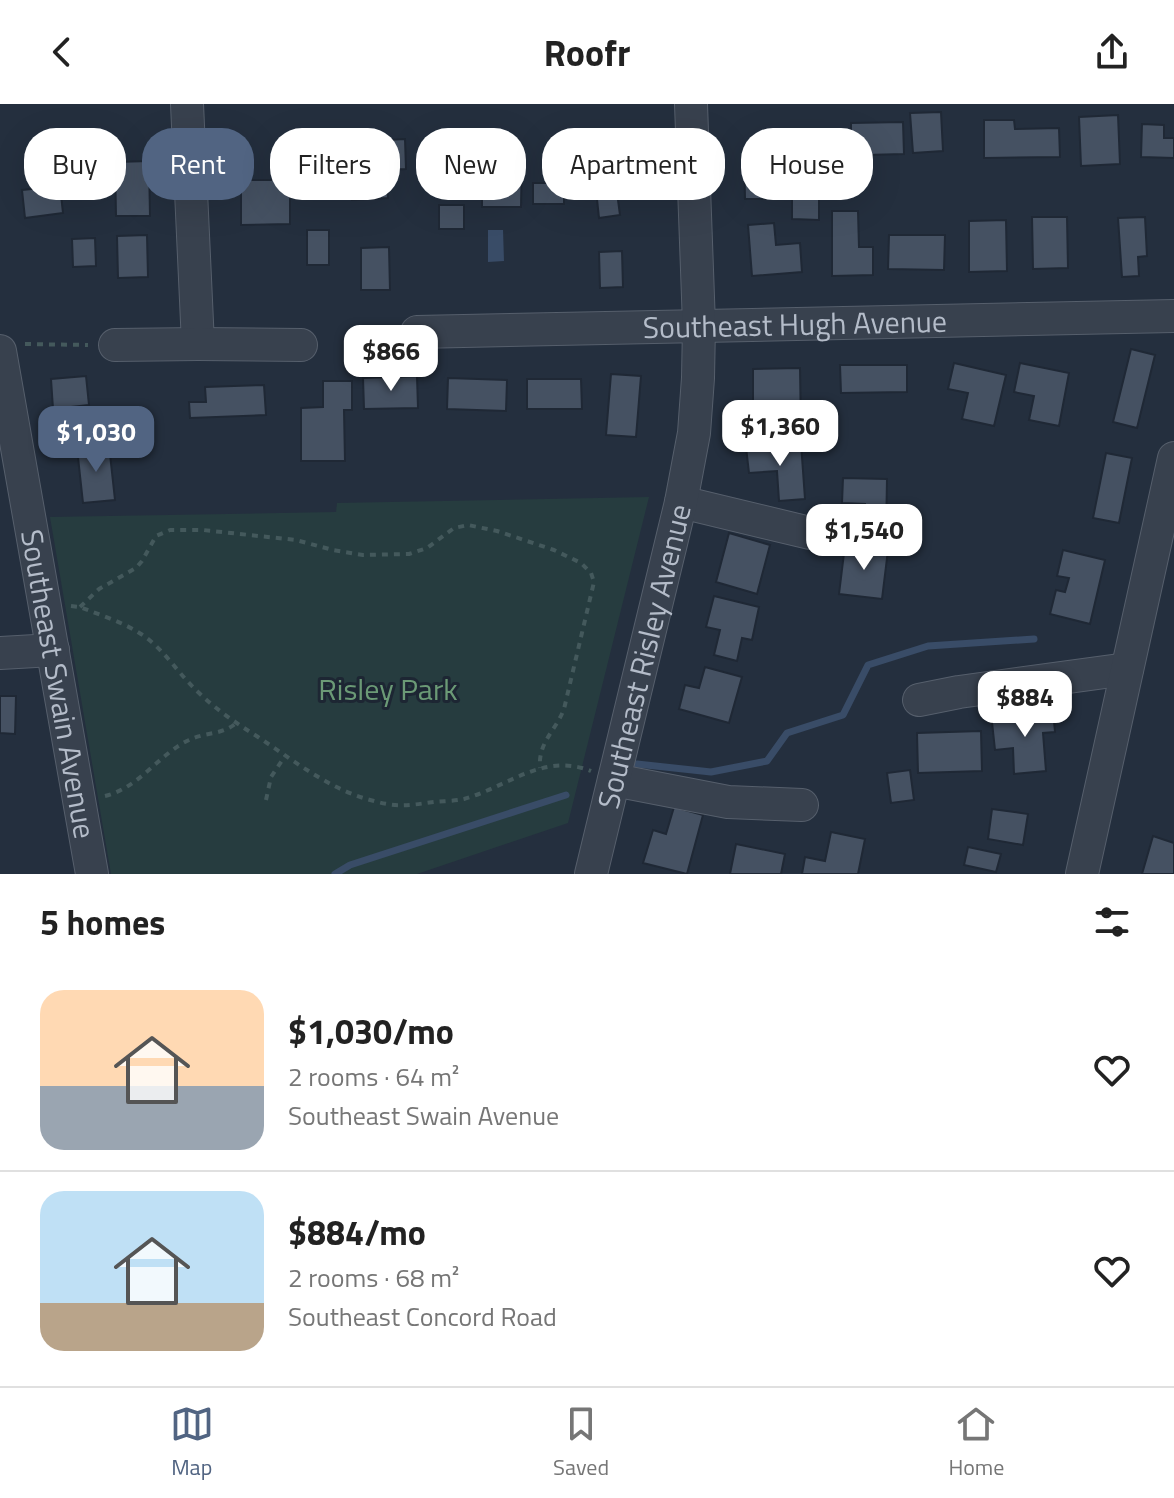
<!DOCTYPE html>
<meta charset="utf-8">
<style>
body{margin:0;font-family:"Titillium Web",sans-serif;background:#f6f6f6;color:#222;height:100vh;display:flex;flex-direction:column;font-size:30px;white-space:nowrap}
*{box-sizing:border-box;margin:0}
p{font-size:26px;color:#767676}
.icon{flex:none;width:44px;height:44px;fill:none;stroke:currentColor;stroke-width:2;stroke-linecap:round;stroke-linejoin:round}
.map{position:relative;height:770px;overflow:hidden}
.drawer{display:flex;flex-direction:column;background:#fff;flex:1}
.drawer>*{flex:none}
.top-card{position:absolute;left:24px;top:24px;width:1126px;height:72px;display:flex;gap:16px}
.price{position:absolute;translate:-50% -68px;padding:0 18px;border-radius:16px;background:#fff;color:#222;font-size:26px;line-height:52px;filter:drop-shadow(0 2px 4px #0008)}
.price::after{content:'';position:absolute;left:50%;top:48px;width:24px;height:18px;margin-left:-12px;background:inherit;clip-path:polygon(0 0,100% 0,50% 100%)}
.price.selected{background:#516482;color:#fff}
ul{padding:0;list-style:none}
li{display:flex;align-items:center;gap:24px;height:200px;padding:0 40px}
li+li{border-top:2px solid #e0e0e0}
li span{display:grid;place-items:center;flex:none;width:224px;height:160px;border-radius:24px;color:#555}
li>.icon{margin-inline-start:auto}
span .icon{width:96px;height:96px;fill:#fffc;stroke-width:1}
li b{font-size:34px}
h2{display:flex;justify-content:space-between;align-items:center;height:96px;padding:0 40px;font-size:34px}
.tag{padding:0 28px;border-radius:32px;background:#fff;box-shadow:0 8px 32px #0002;font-size:28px;line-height:72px}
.tag.selected{background:#516482;color:#fff}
header{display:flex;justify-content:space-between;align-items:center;height:104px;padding:0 40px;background:#fff;font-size:36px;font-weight:700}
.dock{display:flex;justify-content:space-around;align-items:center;height:112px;border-top:2px solid #e0e0e0;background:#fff;font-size:22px;color:#767676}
.dock a{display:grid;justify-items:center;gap:4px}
.dock .selected{color:#516482}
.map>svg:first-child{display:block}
.green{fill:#263c3f}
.water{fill:#394c67}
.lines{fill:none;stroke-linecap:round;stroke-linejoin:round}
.stream{stroke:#394c67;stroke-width:7}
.building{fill:#455162;stroke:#1f2835;stroke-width:2}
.minor-casing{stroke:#565f6c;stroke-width:34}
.path{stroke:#44595c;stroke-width:4;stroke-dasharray:6 6;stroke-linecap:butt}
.minor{stroke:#38414e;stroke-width:32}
.labels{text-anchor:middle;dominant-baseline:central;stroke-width:6;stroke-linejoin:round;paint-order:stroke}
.street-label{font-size:30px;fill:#b4bcc9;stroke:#1d2633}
.park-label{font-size:30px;fill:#6b9a76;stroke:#1d2633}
</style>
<header><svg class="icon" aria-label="back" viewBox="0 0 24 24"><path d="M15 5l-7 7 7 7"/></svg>Roofr<svg class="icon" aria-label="share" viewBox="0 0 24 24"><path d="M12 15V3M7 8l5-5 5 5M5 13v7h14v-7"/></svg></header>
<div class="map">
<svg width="1174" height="770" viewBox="0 0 1174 770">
<rect width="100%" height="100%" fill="#242f3e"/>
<polygon class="green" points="649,393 568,719 417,770 111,770 50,413 336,408 337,399"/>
<polygon class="water" points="488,126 503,126 504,157 488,158"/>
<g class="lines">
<g class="stream">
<polyline points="637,660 711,668 767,657 787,629 843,611 868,561 928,542 1034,535"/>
<polyline points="335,770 350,761 566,691"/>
</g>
</g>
<g class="building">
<polygon points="941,8 943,47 913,49 910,9"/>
<polygon points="1118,11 1120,60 1081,62 1079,13"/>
<polygon points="984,16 1014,16 1015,25 1059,24 1060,53 984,54"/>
<polygon points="903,18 904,50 827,52 826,28 851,27 851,19"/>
<polygon points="1142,20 1164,21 1164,34 1174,34 1174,54 1141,53"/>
<polygon points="657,30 660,59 611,63 608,35"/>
<polygon points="782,32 783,73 766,74 766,95 745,95 744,47 762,47 762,33"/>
<polygon points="552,33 589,33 589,69 564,69 564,100 533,100 533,79 553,79"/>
<polygon points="405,35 406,65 386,66 388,94 352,96 349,38"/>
<polygon points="482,55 522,55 521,103 482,103"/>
<polygon points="149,57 150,112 116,112 115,58"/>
<polygon points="615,73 620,111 599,114 595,76"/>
<polygon points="241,76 290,76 290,120 241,121"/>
<polygon points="60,82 63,109 25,114 22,86"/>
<polygon points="792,89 819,90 819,116 792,115"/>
<rect x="439" y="101" width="25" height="24"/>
<polygon points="832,107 858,107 859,143 873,143 873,171 832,172"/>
<polygon points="1032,113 1067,113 1068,164 1033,165"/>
<polygon points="1145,113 1147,152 1138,153 1139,172 1122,173 1118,114"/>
<polygon points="1006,116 1007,167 969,168 969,117"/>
<polygon points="774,119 776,141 800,139 802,168 752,172 748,121"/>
<rect x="307" y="126" width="22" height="35"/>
<polygon points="147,131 148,173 118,174 117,132"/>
<polygon points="889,131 945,131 944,166 888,165"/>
<polygon points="95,134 96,162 73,163 72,135"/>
<polygon points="389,143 390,186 361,186 361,144"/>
<polygon points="622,147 623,183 600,184 599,148"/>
<polygon points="1131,245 1155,251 1137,324 1113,318"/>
<polygon points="954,259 1006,271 994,322 962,315 968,289 948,285"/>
<polygon points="1020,259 1069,269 1059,322 1029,316 1034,292 1014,288"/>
<polygon points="840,261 907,261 907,288 841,289"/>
<polygon points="800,264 801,326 774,327 773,297 753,297 753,265"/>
<polygon points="611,270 641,272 636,333 606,331"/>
<polygon points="86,272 89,301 53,305 51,275"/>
<polygon points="417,272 418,304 364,305 363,274"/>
<polygon points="448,274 507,276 506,307 447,305"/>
<polygon points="527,275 581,275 582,305 527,305"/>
<polygon points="323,277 352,277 352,306 344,306 345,357 301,357 301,304 323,303"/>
<polygon points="264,281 266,311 190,314 189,298 206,298 205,283"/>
<polygon points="801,339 805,395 779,397 777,367 749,369 746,343"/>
<polygon points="109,341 115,396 83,399 77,344"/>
<polygon points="1106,349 1132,354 1119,419 1093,414"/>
<polygon points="843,374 887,375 886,432 852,431 853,410 865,410 865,400 842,399"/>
<polygon points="729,429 770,441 757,490 716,478"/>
<polygon points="845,441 888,446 882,495 839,490"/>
<polygon points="1063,446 1105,456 1090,520 1050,510 1056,486 1065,488 1069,474 1057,472"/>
<polygon points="714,492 759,503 752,536 742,534 737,557 714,551 720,526 706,523"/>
<polygon points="705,563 742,573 729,619 679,605 685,581 699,584"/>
<polygon points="0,592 16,592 15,630 0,629"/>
<polygon points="1053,606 1055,628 1043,629 1046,667 1014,670 1013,644 995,646 992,618 1009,616 1009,609"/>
<polygon points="981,627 982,667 918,669 917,629"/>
<polygon points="910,666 914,696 891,699 887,669"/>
<polygon points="674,703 703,711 687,770 643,759 653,726 666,730"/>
<polygon points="992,705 1028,710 1023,741 988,735"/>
<polygon points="831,728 865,735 858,770 802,770 805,753 825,757"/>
<polygon points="1153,732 1174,739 1174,770 1142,770"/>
<polygon points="736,740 785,750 781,770 730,770"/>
<polygon points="968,743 1001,750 996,768 964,761"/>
</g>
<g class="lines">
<g class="minor-casing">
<g id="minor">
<polyline points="187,0 198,240"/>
<path id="s1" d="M417,228L1174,212"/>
<polyline points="115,241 198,240 301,241"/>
<path id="s2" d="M0,247L92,770"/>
<polyline points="681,398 810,429"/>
<polyline points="0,549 53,546"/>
<polyline points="919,596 959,588 1127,565"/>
<polyline points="614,676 728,698 802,701"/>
<path id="s3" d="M591,770L681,398L694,329L698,274L699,221L691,0"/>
<polyline points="1082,770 1174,354"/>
</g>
</g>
<g class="path">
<polyline points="25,240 88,241"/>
<path d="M71,502L80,503C100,511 123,518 141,530C163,544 177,568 196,586C215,605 236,619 258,633C296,658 330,686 374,697C399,704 410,701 434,698C444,697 455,697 464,695C507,683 544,648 591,667"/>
<path d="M80,503L99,485L136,464L142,457L156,432L170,426H203L296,436L333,446L363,451L409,450L427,444L454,424L468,421L497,427L554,446L581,459L591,469L594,478L564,605C555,628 538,638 540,664"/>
<path d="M105,692C139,684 159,650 189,636C205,628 223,631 236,619"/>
<polyline points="266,696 271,673 285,652"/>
</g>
<use href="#minor" class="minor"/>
</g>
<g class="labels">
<g class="street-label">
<text stroke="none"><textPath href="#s1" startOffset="378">Southeast Hugh Avenue</textPath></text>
<text stroke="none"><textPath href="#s3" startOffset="224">Southeast Risley Avenue</textPath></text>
<text stroke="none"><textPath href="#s2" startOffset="338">Southeast Swain Avenue</textPath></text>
</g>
<g class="park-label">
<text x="388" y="585">Risley Park</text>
</g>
</g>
</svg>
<b class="price" style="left:391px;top:289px">$866</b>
<b class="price" style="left:780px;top:364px">$1,360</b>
<b class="price selected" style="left:96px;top:370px">$1,030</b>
<b class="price" style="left:864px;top:468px">$1,540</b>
<b class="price" style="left:1025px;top:635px">$884</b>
<div class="top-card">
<a class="tag">Buy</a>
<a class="tag selected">Rent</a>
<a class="tag">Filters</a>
<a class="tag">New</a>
<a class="tag">Apartment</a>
<a class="tag">House</a>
</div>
</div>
<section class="drawer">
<h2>5 homes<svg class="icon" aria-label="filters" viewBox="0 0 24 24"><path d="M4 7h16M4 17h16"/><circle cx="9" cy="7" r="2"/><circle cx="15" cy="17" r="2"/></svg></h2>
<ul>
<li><span style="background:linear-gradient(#ffd9b3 60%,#9aa5b1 0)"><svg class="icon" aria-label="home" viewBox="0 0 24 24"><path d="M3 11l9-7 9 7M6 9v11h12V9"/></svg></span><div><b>$1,030/mo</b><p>2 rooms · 64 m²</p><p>Southeast Swain Avenue</p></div><svg class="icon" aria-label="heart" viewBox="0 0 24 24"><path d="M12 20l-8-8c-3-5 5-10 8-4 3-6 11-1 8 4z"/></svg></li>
<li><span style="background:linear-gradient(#bfe0f5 70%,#b9a48a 0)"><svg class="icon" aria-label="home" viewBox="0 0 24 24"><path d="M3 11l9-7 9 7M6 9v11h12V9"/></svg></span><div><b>$884/mo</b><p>2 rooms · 68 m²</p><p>Southeast Concord Road</p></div><svg class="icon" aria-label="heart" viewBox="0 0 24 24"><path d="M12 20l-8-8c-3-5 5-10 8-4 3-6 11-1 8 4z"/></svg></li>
</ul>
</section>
<nav class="dock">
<a class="selected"><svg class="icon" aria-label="map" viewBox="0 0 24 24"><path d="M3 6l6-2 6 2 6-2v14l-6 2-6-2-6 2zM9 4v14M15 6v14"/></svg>Map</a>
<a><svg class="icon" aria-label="saved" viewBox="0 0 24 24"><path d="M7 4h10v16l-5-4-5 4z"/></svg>Saved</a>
<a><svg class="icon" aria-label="home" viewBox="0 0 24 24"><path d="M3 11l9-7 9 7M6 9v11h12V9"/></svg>Home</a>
</nav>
